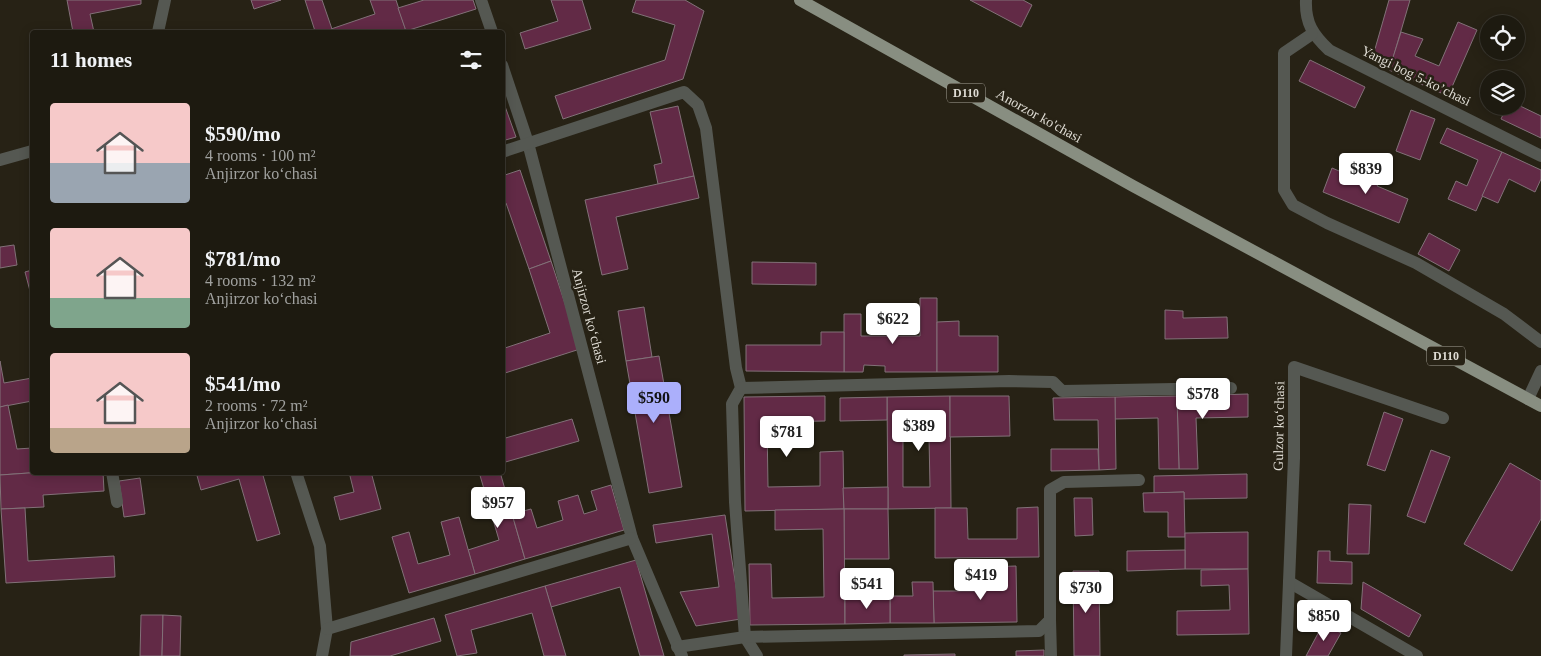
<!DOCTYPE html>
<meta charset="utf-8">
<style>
body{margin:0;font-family:Georgia,serif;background:#252319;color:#f1f3f6;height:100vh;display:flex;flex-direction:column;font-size:19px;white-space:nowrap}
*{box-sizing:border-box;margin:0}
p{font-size:16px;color:#a0a19f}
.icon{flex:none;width:28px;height:28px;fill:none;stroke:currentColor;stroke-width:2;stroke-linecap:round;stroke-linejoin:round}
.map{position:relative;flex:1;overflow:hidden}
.drawer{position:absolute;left:30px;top:30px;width:475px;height:445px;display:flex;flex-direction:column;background:#1d1a10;border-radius:5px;box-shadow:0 2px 12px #0003,0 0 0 1px #3b3830}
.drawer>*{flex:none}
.controls{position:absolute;left:1480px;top:15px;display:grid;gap:10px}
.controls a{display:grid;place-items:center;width:45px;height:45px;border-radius:50%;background:#1d1a10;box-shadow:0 2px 12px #0003,0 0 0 1px #3b3830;font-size:25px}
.price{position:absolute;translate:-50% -42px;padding:0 11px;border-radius:5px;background:#fff;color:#222;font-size:16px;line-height:32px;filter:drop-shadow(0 1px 2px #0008)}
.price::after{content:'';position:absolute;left:50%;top:30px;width:15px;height:11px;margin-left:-8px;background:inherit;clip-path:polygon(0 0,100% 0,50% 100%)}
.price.active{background:#abaffb;color:#111}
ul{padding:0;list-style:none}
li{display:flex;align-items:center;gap:15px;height:125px;padding:0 20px}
li span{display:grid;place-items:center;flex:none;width:140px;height:100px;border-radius:5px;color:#555}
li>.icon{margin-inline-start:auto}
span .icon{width:60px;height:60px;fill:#fffc;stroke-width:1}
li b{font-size:21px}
h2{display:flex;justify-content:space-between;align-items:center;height:60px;padding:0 20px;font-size:21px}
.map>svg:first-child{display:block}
.building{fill:#622a46;stroke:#827178;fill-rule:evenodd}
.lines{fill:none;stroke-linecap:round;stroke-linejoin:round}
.minor{stroke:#555852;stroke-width:12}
.major{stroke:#888e81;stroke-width:12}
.labels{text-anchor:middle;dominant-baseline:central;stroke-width:5;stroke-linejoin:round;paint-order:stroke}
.shield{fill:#272215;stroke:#a8a49b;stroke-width:1}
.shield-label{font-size:12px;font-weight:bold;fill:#dfdcd4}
.street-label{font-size:14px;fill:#dfdcd4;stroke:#272215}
</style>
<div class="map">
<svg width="1541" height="656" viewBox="0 0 1541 656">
<rect width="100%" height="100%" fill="#272215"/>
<g class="building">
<polygon points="67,0 141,0 141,4 90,14 94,32 73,32"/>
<polygon points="251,0 281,0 254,9"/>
<polygon points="305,0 322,0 333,32 312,32 315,31"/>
<polygon points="370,0 396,0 406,31 333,32 331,29 375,14"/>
<polygon points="424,0 473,0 476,9 406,31 398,8"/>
<polygon points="551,0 582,0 591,29 525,49 520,33 558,21"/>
<polygon points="636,0 685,0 704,11 683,79 563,119 555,96 665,60 675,25 632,12"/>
<polygon points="970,0 1023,0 1032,5 1021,27"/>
<polygon points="1389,0 1410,0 1391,65 1373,56"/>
<polygon points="1458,22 1477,30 1448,96 1389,70 1401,32 1423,39 1415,56 1439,66"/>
<polygon points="1310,60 1365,87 1355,108 1299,81"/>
<polygon points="502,98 516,137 502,141"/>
<polygon points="1516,104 1541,116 1541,138 1501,119 1507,106 1516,106"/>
<polygon points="678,106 694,176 658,184 654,165 662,163 650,112"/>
<polygon points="1411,110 1435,119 1420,160 1396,151"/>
<polygon points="1447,128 1502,152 1476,211 1448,199 1456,181 1467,186 1478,160 1440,143"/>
<polygon points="1502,152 1541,170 1541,179 1535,192 1509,179 1498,203 1482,196"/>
<polygon points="1332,168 1363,181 1365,177 1379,183 1377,186 1408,199 1399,223 1323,192"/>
<polygon points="520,170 551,261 529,269 506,203 502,204 502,176"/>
<polygon points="694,176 699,198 616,217 628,269 602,275 585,200"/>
<polygon points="1429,233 1460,250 1449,271 1418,254"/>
<polygon points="14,245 17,265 0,268 0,247"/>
<polygon points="551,261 580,349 502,374 502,349 550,333 529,269"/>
<polygon points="752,262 816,263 816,285 752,284"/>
<polygon points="32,270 32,291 30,291 25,272"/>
<polygon points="920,298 937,298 937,372 885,372 885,366 864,365 863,372 844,372 844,314 861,314 861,336 920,336"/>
<polygon points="644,307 652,357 626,361 618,311"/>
<polygon points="1165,310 1183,311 1183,318 1227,317 1228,338 1165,339"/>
<polygon points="959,321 959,336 998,336 998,372 937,372 937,322"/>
<polygon points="821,332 844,332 844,372 746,371 746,345 821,345"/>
<polygon points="659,356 682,487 649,493 626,361"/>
<polygon points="0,361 4,383 32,378 32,401 0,407"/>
<polygon points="1248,394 1248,417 1196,418 1198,469 1179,469 1177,396"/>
<polygon points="825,396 825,421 767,422 768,487 820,486 820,452 843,451 844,509 745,511 744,397"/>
<path d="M950,396L951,508L888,509L887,397ZM903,437H929L930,487H903Z"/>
<polygon points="950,396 1009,396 1010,436 950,437"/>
<polygon points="1177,396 1179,469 1159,469 1158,418 1115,419 1115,397"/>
<polygon points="887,397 887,420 840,421 840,398"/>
<polygon points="1115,397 1116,469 1099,470 1098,420 1054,420 1053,398"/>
<polygon points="8,405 17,449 32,448 32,472 43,472 0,475 0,407"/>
<polygon points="1384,412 1403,419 1385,471 1367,465"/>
<polygon points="572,419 579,441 502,463 502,439"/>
<polygon points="1051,449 1098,449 1099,470 1051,471"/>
<polygon points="1431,450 1450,457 1425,523 1407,516"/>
<polygon points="1510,463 1541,481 1541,519 1512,571 1464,544"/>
<polygon points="43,472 103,472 104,491 43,495 44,507 1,509 0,475"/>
<polygon points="196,472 262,472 280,534 257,541 239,479 201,490"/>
<polygon points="349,472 371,472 381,509 340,520 334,497 354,492"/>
<polygon points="479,472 500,472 525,559 475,574 468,550 499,540"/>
<polygon points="1247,474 1247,498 1184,499 1184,492 1154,493 1154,476"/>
<polygon points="140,478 145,514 124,517 119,481"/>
<polygon points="611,485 624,530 525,559 512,514 531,509 537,528 563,520 558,501 578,495 584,514 597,510 591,491"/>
<polygon points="888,487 888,509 844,509 843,488"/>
<polygon points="1184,492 1185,537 1168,537 1168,512 1144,512 1143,493"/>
<polygon points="1074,498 1092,498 1093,535 1075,536"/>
<polygon points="1349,504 1371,505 1369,554 1347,554"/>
<polygon points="1038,507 1039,557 935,558 935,508 967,508 968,539 1017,539 1017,508"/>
<polygon points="25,508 28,561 114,556 115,577 6,583 1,509"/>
<polygon points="844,509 888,509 889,559 844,559"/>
<polygon points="844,509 845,624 750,625 749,564 771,564 772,598 824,597 823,529 775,530 775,510"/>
<polygon points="725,515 741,619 696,626 680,592 719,587 712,534 656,543 653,525"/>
<polygon points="459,517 475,574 409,593 392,537 409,532 418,564 450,555 441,522"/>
<polygon points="1248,532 1248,569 1185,569 1185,533"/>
<polygon points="1185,550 1185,569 1127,571 1127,551"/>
<polygon points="1318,551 1330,551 1330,561 1352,562 1352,584 1317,583"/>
<polygon points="636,560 664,656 640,656 620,587 551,607 545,586"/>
<polygon points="1016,566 1017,622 934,623 933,591 986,591 986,567"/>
<polygon points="1248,569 1249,634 1177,635 1177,611 1230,610 1229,585 1201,586 1201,570"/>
<polygon points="1073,571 1099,571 1100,656 1074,656"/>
<polygon points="912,582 933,582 934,623 890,623 890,596 913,596"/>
<polygon points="1363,582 1421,615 1409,637 1361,609"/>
<polygon points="545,586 566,656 544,656 532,613 471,630 477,653 457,656 445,615"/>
<polygon points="890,596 890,623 845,624 845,597"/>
<polygon points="141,615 163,615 162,656 140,656"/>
<polygon points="163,615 181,616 180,656 162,656"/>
<polygon points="434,618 441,641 390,656 350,656 351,642"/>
<polygon points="1323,624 1341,633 1328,656 1306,656"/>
<polygon points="1044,650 1044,656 1016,656 1016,651"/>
<polygon points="955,654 955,656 904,656 904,655"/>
</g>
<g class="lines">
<g class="minor">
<polyline points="481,0 492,32"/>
<path d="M1306,0C1305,23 1313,35 1329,50L1541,156"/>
<polyline points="158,32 165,0"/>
<polyline points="1312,34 1284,53 1284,190 1293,205 1327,223 1416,263 1504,314 1541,342"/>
<polyline points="502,65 528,143 632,538 682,656"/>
<polyline points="502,152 684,92 698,105 706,128 736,368 741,388 732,404 735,502 745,637 757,656"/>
<polyline points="0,160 32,151"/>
<polyline points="741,388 1009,381 1053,382 1062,391 1231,388"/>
<polyline points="1528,399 1541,371"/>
<polyline points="112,472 117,502"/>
<polyline points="296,472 320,546 327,629 322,656"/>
<polyline points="1289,582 1417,656"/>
<polyline points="1050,620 1051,656"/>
<polyline points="327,629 632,538"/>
<polyline points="677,647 745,637 1039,631 1050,620 1050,490 1064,482 1139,480"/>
<polyline points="1286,656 1294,458 1294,367 1443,418"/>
</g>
<polyline class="major" points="800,0 1133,186 1541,406"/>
</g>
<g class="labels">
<g class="shield">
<rect x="947" y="83.5" width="38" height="19" rx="4"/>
<rect x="1427" y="346.5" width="38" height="19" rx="4"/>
</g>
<g class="shield-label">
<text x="966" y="93">D110</text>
<text x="1446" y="356">D110</text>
</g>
<g class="street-label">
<text transform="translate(1416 76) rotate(26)">Yangi bog 5-koʼchasi</text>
<text transform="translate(1039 116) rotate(29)">Anorzor ko'chasi</text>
<text transform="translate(589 316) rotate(75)">Anjirzor koʻchasi</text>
<text transform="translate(1279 426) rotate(-89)">Gulzor koʻchasi</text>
</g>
</g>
</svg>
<div class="controls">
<a><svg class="icon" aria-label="locate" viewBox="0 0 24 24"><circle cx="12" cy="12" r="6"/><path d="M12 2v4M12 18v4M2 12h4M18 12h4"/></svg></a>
<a><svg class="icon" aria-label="layers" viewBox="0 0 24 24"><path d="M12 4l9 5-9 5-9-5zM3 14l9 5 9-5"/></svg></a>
</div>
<b class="price" style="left:1366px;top:195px">$839</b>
<b class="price" style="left:893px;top:345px">$622</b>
<b class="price" style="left:1203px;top:420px">$578</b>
<b class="price active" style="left:654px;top:424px">$590</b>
<b class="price" style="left:919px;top:452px">$389</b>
<b class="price" style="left:787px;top:458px">$781</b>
<b class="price" style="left:498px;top:529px">$957</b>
<b class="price" style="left:981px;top:601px">$419</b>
<b class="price" style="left:867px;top:610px">$541</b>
<b class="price" style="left:1086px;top:614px">$730</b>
<b class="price" style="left:1324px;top:642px">$850</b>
<section class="drawer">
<h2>11 homes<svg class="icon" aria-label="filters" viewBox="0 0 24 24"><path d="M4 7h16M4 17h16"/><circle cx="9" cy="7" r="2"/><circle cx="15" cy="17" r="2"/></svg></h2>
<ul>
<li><span style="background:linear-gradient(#f6c9c9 60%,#9aa5b1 0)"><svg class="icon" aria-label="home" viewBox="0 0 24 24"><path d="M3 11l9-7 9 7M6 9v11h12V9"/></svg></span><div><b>$590/mo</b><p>4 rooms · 100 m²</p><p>Anjirzor koʻchasi</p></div></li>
<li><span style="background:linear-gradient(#f6c9c9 70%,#7fa58c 0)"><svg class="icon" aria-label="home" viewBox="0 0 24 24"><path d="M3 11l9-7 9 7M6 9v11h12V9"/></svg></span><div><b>$781/mo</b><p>4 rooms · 132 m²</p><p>Anjirzor koʻchasi</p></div></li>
<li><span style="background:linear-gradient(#f6c9c9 75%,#b9a48a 0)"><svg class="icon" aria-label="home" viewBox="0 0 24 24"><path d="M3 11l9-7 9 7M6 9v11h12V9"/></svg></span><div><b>$541/mo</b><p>2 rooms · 72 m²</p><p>Anjirzor koʻchasi</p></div></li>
</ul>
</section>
</div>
